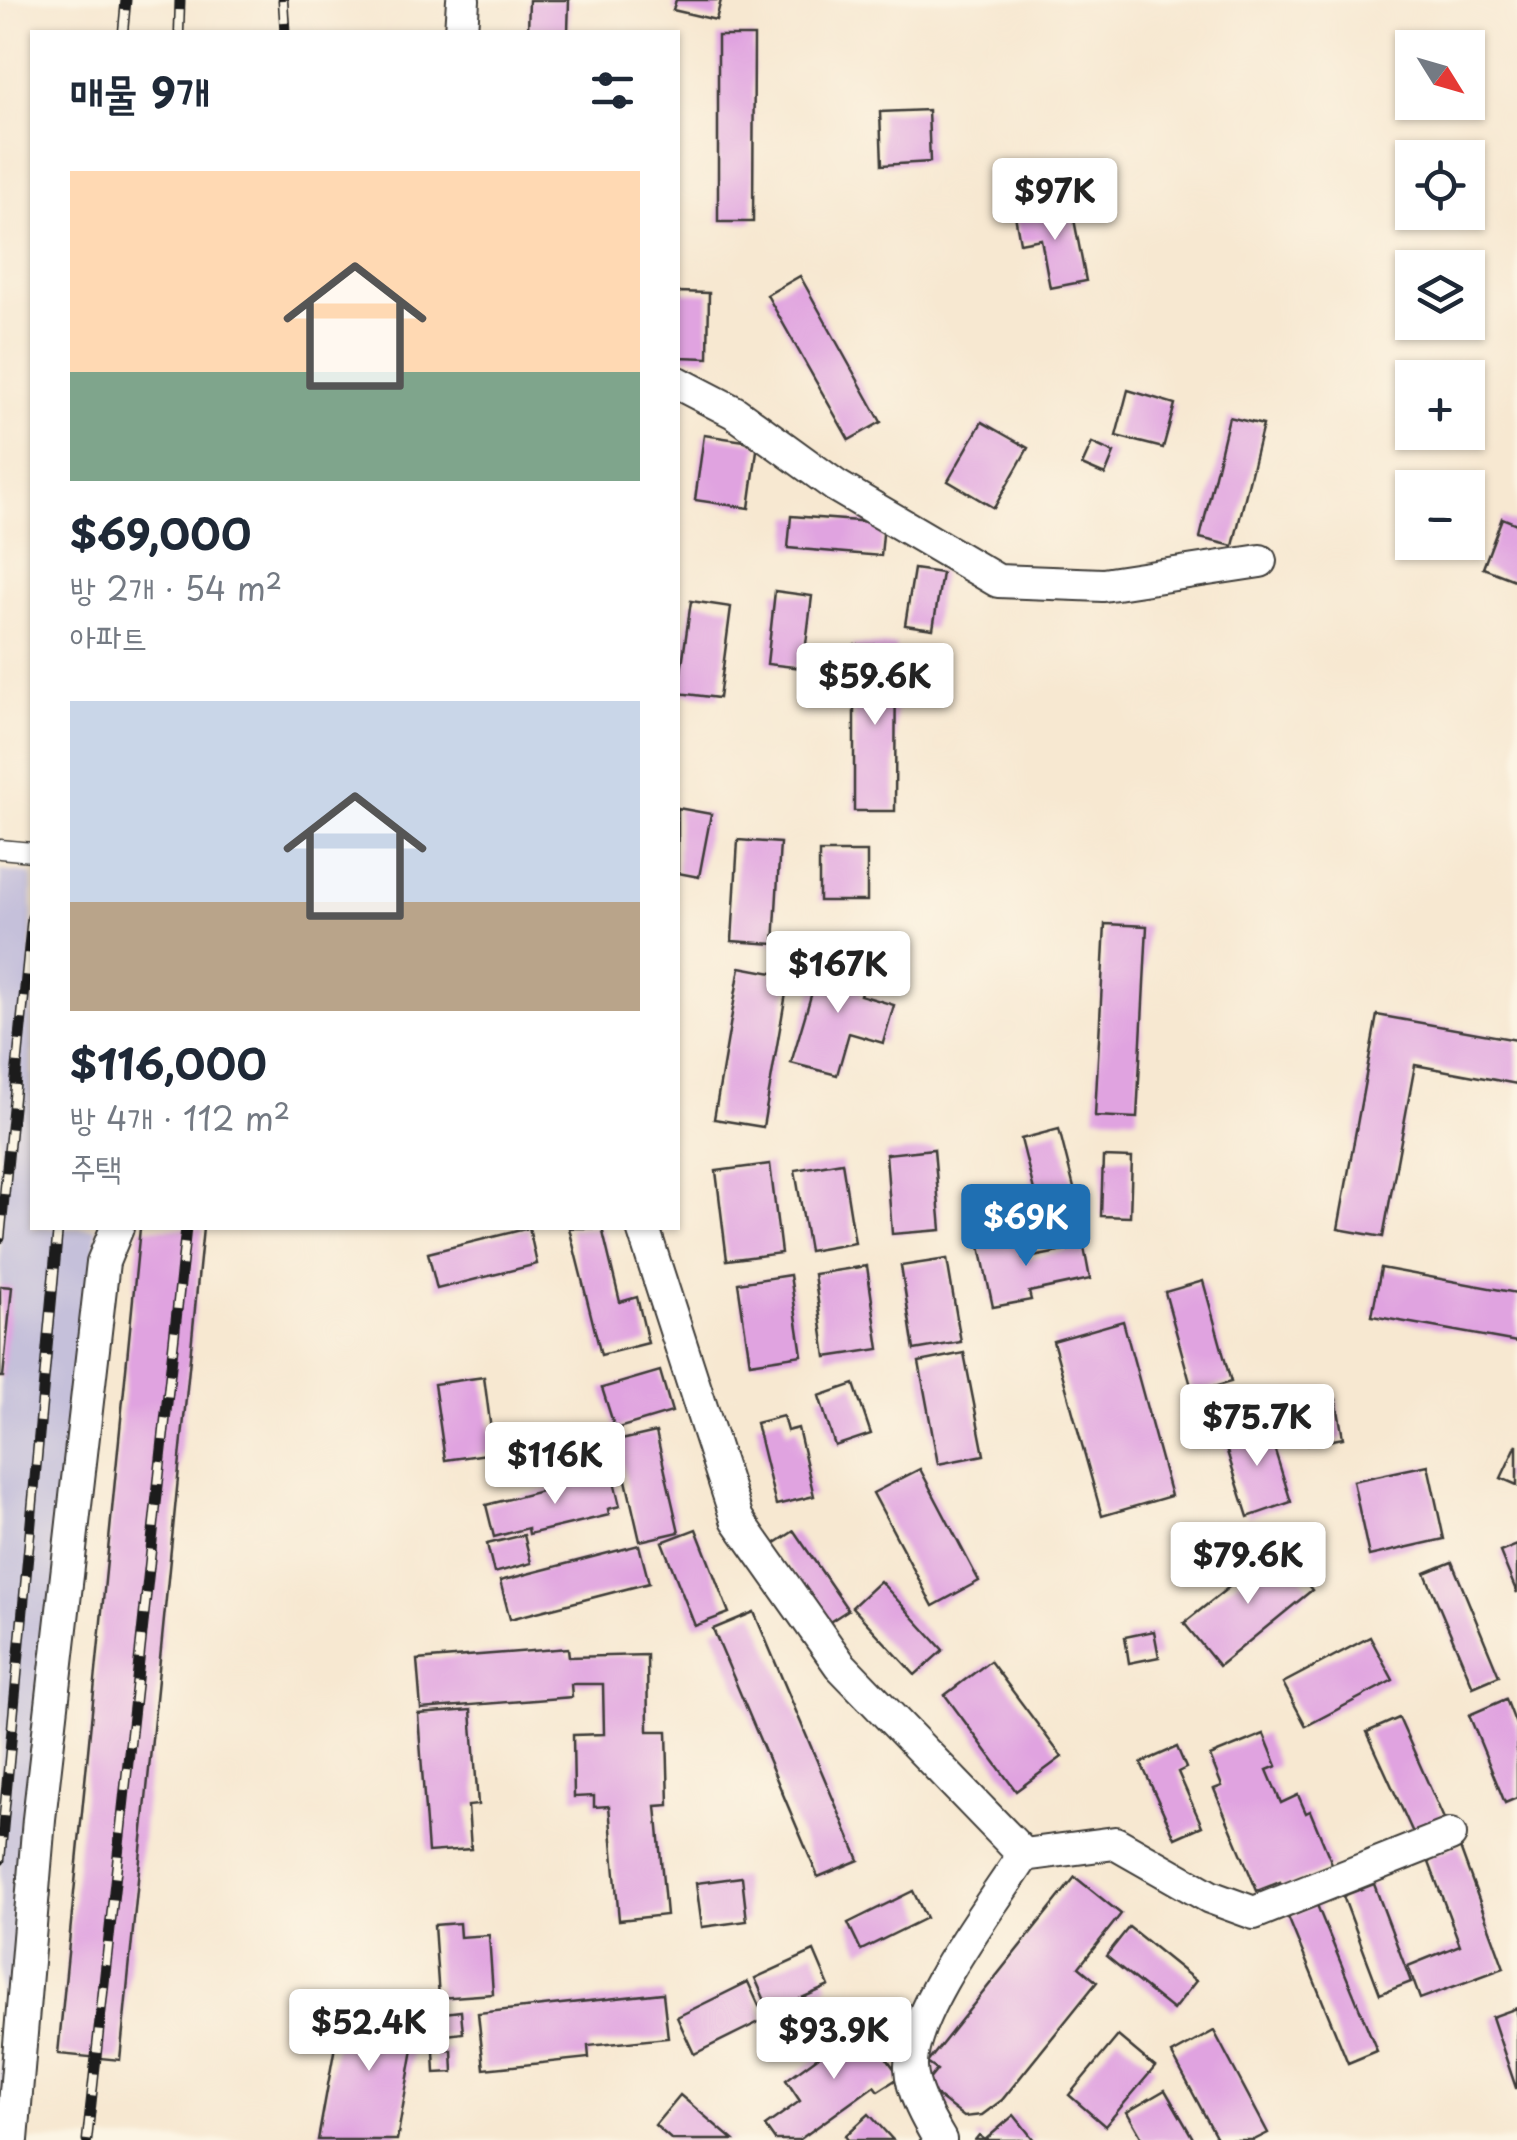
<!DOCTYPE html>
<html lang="ko">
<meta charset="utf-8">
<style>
body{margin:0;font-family:"Playpen Sans","Poor Story",sans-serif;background:#f6f6f7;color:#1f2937;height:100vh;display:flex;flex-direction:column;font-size:38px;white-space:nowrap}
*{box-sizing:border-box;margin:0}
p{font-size:32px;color:#747a83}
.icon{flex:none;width:55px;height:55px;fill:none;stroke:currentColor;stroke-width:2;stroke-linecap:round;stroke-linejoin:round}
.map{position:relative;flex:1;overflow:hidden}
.sheet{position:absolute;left:30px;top:30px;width:650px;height:1200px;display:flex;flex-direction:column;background:#fff;border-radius:0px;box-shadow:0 2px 8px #0004}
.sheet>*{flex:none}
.needle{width:65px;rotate:127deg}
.fabs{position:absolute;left:1395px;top:30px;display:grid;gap:20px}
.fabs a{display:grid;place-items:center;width:90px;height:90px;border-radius:0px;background:#fff;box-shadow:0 2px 8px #0004;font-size:50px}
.price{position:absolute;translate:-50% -85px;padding:0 22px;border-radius:10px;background:#fff;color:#222;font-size:32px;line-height:65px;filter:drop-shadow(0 2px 5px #0008)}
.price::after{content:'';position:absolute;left:50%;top:60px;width:30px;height:22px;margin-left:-15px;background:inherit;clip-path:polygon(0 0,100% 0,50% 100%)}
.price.active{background:#1f6fb2;color:#fff}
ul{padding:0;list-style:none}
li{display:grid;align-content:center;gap:20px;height:530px;padding:0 40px}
li span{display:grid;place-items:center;height:310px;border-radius:0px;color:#555}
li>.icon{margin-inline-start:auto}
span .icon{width:180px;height:180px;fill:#fffc;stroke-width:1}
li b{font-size:42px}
h2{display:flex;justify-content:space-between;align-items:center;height:120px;padding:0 40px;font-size:42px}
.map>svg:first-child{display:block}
.industrial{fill:#c5c0da}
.building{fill:#e0a3e0}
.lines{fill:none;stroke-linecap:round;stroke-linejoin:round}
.lane-casing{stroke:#3d3b37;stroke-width:21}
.street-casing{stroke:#3d3b37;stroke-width:36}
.lane{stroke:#fff;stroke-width:18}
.street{stroke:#fff;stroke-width:32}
.rail-casing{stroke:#1c1c1c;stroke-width:11}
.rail{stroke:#fcf5e5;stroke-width:8;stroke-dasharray:22;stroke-linecap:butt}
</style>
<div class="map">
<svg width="1517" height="2140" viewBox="0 0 1517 2140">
<rect width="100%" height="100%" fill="#fcf5e5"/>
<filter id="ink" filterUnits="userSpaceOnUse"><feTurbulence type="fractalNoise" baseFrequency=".01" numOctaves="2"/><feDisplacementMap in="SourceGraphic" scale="20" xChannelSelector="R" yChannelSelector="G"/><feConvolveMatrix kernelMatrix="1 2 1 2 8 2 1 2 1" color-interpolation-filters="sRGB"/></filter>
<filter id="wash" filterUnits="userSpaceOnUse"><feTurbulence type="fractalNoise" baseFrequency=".0048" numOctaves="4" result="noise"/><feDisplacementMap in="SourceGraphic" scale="40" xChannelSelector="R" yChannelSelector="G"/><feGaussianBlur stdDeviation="2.25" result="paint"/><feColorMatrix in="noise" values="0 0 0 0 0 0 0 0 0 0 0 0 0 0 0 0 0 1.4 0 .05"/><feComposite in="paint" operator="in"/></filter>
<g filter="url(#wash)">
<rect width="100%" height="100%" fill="#f7e8d1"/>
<polygon class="industrial" points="0,871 32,874 32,1228 97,1228 9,2140 0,2140"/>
<g id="blocks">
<g class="building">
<polygon points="529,0 569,0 568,32 528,32"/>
<polygon points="676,0 721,0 716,20 673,10"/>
<polygon points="718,36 754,36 753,222 718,222"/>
<polygon points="928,110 930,162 882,165 880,112"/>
<polygon points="1071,204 1086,281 1050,288 1041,239 1020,243 1015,215"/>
<polygon points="800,276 881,422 849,440 767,295"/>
<polygon points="678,292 709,293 708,358 678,357"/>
<polygon points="1128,390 1175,404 1163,448 1116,436"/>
<polygon points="1229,417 1263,425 1233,546 1200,538"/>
<polygon points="982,422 1028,448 994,508 948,481"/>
<polygon points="704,435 758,443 749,508 695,500"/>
<polygon points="1092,443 1114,453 1105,475 1082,465"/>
<polygon points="791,516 884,523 881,556 788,548"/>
<polygon points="1502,518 1517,524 1517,581 1483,568"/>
<polygon points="914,569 942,573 933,629 905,625"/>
<polygon points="775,591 812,596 803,668 767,664"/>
<polygon points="691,601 731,607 719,698 678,693"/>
<polygon points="854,645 896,645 895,811 854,811"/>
<polygon points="678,808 711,814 699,877 678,873"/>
<polygon points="738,840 780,843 774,944 732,941"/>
<rect x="819" y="852" width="48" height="49"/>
<polygon points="1105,924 1147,926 1137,1118 1095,1116"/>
<polygon points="823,955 868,968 860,995 894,1005 883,1043 849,1033 837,1075 791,1063"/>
<polygon points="740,967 789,976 763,1127 714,1119"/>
<polygon points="1377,1015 1517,1040 1517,1084 1415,1065 1383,1237 1338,1229"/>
<polygon points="1059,1129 1075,1192 1037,1202 1021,1139"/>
<polygon points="934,1149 941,1230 892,1234 886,1154"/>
<polygon points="1103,1157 1132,1158 1130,1217 1101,1216"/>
<polygon points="842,1162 855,1243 809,1251 795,1170"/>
<polygon points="770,1164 781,1253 727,1260 716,1171"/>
<polygon points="140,1228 203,1228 120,2060 58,2054"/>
<polygon points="529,1228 537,1264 437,1289 428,1253"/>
<polygon points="569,1228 602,1228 620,1302 637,1297 648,1343 601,1355"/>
<polygon points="1017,1229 1023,1259 1084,1247 1090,1279 1029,1292 1031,1300 993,1307 978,1237"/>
<polygon points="947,1259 961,1342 914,1350 901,1266"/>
<polygon points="867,1266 879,1349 826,1357 814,1274"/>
<polygon points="1381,1268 1517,1293 1517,1342 1372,1316"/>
<polygon points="790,1275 802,1355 750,1363 738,1283"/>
<polygon points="1203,1281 1231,1382 1193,1393 1165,1292"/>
<polygon points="0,1286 12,1287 3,1377 0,1377"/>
<polygon points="1123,1321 1171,1496 1102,1516 1053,1341"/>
<polygon points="964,1353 984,1455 938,1464 919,1362"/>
<polygon points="660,1371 672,1412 615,1429 602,1388"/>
<polygon points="484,1377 494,1453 445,1460 434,1384"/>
<polygon points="854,1384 871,1434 835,1446 819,1396"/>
<polygon points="1336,1399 1343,1438 1308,1445 1300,1405"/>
<polygon points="783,1416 787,1431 798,1428 814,1496 776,1505 756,1423"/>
<polygon points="1266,1422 1291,1502 1248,1517 1222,1436"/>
<polygon points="656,1432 679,1532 640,1541 617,1441"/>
<polygon points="1517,1444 1517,1485 1501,1478"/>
<polygon points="1428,1465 1444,1539 1369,1556 1353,1481"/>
<polygon points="920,1469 979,1581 933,1606 873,1493"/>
<polygon points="612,1473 620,1506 608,1509 609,1515 529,1534 528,1528 494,1537 486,1505"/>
<polygon points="696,1529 729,1613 695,1626 662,1542"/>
<polygon points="794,1531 848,1610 828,1623 774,1544"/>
<polygon points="524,1535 531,1563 494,1573 487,1544"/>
<polygon points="639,1545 649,1583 510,1619 500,1581"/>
<polygon points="1517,1545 1517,1593 1500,1552"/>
<polygon points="1278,1548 1312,1590 1219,1666 1184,1623"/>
<polygon points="1452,1562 1499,1676 1473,1687 1425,1573"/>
<polygon points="880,1581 943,1650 915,1675 852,1607"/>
<polygon points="754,1612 859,1860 818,1877 713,1629"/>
<polygon points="1154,1631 1159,1657 1129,1663 1125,1637"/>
<polygon points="1370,1637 1393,1680 1306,1726 1283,1683"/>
<polygon points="568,1648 569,1657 647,1655 648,1731 667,1731 669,1805 656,1806 666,1915 619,1920 609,1806 594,1807 594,1796 574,1797 573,1735 604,1734 603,1684 571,1684 572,1697 421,1709 417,1660"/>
<polygon points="990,1661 1062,1757 1016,1791 945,1695"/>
<polygon points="1506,1699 1517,1727 1517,1798 1505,1803 1469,1715"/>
<polygon points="471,1710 478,1805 468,1806 471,1849 428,1852 418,1714"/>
<polygon points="1399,1718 1445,1821 1414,1835 1367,1732"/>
<polygon points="1264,1734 1277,1766 1267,1770 1281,1803 1298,1795 1306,1813 1310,1811 1333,1866 1282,1888 1280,1882 1257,1891 1214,1789 1222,1786 1210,1756"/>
<polygon points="1177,1747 1186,1768 1178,1772 1202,1826 1175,1838 1141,1763"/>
<polygon points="1459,1845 1504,1968 1420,1999 1408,1966 1460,1945 1427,1857"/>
<polygon points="742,1877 747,1921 702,1927 696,1883"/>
<polygon points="1075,1877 1121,1914 1079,1967 1097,1982 1002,2100 982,2115 964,2117 924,2086 937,2070 927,2063"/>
<polygon points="1374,1884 1411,1982 1380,1994 1343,1896"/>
<polygon points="913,1891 926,1918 861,1950 848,1923"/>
<polygon points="1317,1905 1377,2051 1348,2063 1288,1917"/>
<polygon points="459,1923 460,1937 489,1935 493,1994 439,1998 434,1925"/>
<polygon points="1129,1927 1196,1981 1173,2010 1106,1956"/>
<polygon points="814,1951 829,1986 770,2012 755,1978"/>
<polygon points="748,1982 765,2019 694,2054 677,2017"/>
<polygon points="663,1993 668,2038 588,2046 589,2058 484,2069 478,2013"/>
<polygon points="343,2002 419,2015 397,2140 318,2140"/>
<polygon points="1517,2008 1517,2088 1516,2088 1492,2017"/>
<polygon points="461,2011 463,2033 438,2036 435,2014"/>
<polygon points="857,2016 900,2077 878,2091 874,2086 799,2140 775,2140 765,2126 800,2101 786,2080 841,2040 836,2032"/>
<polygon points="1214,2031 1268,2133 1254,2140 1218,2140 1172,2054"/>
<polygon points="1118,2036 1155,2067 1105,2126 1069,2095"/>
<polygon points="452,2050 453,2072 435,2073 434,2051"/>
<polygon points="1165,2090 1194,2140 1143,2140 1127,2112"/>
<polygon points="680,2095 733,2140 672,2140 655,2125"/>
<polygon points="869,2114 893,2140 848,2140 845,2136"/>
<polygon points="1014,2115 1034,2140 975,2140 979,2135 985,2140"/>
</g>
</g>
</g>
<g filter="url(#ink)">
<use href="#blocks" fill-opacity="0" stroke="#3d3b37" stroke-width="2.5"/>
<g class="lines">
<g class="lane-casing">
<polyline id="lane" points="0,849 32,852"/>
</g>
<g class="street-casing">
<g id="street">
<polyline points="461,32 463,0"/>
<polyline points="678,383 734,412 836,486 998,581 1103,585 1260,561"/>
<path d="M643,1228L737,1519L840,1665L1024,1855C993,1903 909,2012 911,2068C912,2092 928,2120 940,2140"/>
<polyline points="1024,1855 1115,1843 1210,1897 1254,1913 1450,1835"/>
<polyline points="12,2140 39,1819 103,1262 117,1228"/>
</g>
</g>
<use href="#lane" class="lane"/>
<use href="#street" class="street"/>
<g class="rail-casing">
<g id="rail">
<polyline points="283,0 285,32"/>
<polyline points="123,32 126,0"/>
<polyline points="179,32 180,0"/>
<polyline points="0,1238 32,917"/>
<polyline points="0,1860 58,1228"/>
<polyline points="87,2140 186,1228"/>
</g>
</g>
<use href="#rail" class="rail"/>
</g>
</g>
</svg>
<div class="fabs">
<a><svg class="needle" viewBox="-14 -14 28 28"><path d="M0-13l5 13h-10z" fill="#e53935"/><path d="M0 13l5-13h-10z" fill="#747a83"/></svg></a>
<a><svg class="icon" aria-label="locate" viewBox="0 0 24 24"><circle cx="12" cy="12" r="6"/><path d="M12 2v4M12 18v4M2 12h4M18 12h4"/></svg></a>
<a><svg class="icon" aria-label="layers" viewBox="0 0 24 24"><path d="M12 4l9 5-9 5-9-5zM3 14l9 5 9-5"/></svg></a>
<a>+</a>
<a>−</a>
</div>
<b class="price" style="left:1055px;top:243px">$97K</b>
<b class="price" style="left:875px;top:728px">$59.6K</b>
<b class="price" style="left:838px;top:1016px">$167K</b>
<b class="price active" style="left:1026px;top:1269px">$69K</b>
<b class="price" style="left:1257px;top:1469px">$75.7K</b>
<b class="price" style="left:555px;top:1507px">$116K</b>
<b class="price" style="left:1248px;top:1607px">$79.6K</b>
<b class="price" style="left:369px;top:2074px">$52.4K</b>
<b class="price" style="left:834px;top:2082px">$93.9K</b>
<section class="sheet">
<h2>매물 9개<svg class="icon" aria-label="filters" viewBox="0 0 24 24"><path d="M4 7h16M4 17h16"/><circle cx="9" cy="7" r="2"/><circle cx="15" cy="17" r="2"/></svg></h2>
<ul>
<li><span style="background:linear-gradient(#ffd9b3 65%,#7fa58c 0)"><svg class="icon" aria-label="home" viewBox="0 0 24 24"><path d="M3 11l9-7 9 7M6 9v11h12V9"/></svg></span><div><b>$69,000</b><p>방 2개 · 54 m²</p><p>아파트</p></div></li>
<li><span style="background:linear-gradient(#c9d6e8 65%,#b9a48a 0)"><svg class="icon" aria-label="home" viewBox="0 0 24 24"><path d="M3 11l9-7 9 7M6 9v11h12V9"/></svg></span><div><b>$116,000</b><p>방 4개 · 112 m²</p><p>주택</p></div></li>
</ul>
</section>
</div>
